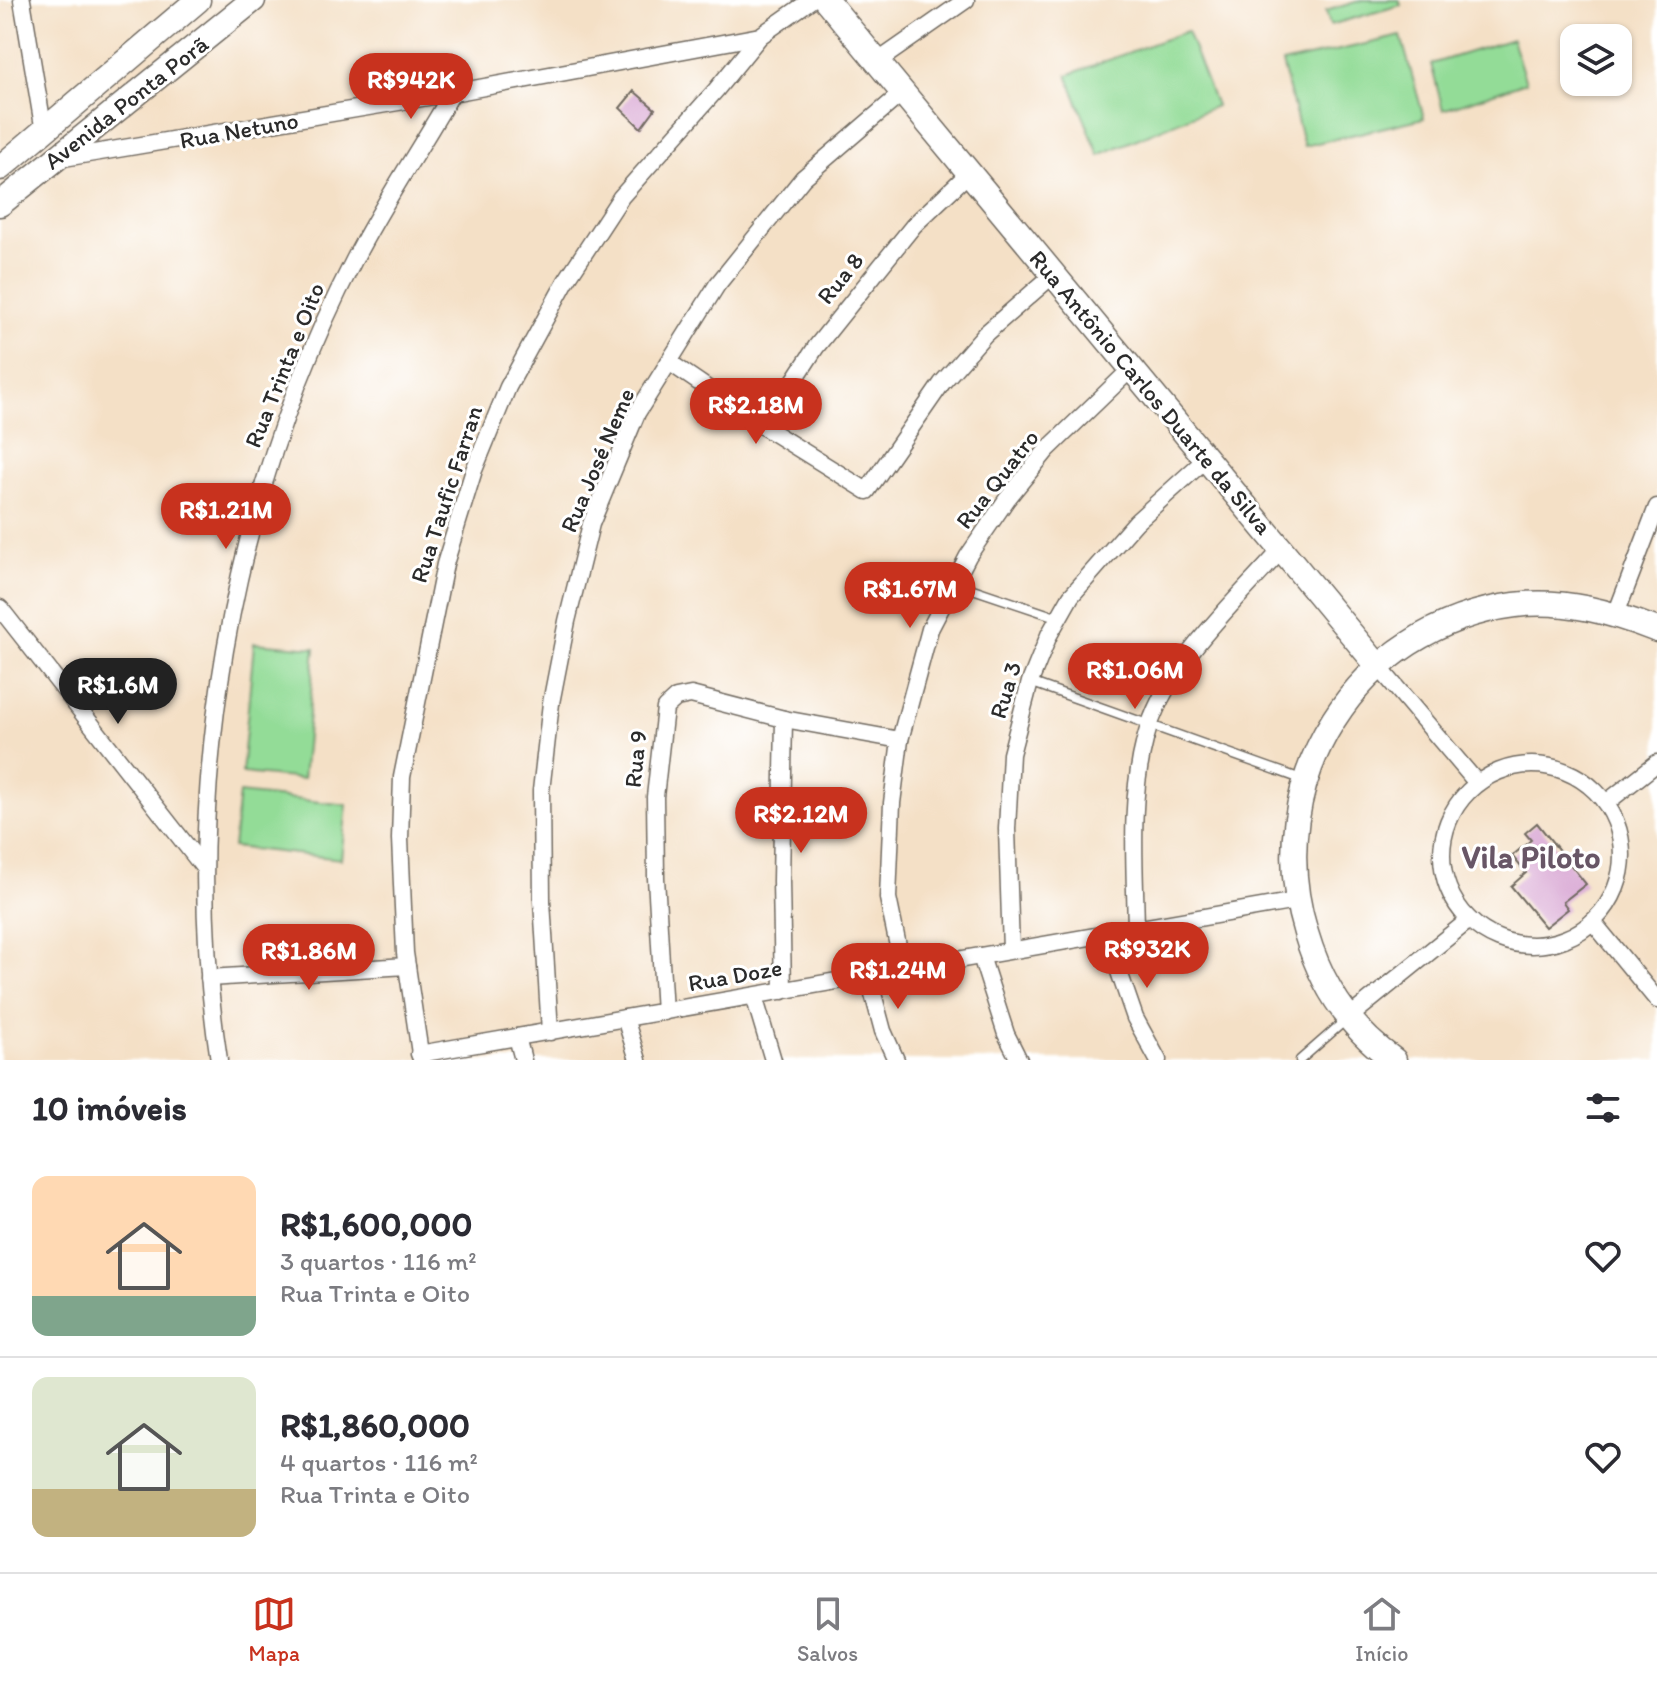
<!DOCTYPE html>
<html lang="pt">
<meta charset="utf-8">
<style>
body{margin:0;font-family:Itim,sans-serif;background:#f2f2f3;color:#2b2b33;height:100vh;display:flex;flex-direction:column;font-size:30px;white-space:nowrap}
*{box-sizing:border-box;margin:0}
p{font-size:26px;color:#7c7c81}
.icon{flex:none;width:44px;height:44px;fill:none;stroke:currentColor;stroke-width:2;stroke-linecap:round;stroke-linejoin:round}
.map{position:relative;height:1060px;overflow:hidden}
.details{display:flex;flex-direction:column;background:#fff;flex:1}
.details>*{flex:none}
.buttons{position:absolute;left:1560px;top:24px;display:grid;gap:16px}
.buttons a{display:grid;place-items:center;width:72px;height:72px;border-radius:16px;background:#fff;box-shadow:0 2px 6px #0004;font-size:40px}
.price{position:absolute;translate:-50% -68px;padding:0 18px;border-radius:28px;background:#c8321e;color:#fff;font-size:26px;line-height:52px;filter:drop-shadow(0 2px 4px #0008)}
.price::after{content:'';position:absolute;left:50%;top:48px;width:24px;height:18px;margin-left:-12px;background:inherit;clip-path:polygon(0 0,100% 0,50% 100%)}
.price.active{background:#222;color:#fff}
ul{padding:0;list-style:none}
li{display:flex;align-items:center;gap:24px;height:200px;padding:0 32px}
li+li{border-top:2px solid #e1e1e2}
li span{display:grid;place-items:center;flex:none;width:224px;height:160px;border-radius:16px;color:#555}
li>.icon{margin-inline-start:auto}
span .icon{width:96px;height:96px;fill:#fffc;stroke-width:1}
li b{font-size:34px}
h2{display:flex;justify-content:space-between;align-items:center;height:96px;padding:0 32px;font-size:34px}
.tabs{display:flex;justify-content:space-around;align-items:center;height:112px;border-top:2px solid #e1e1e2;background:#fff;font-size:22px;color:#7c7c81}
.tabs a{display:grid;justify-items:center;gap:4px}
.tabs .active{color:#c8321e}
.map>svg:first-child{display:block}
.green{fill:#93dc97;stroke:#5f8461;stroke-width:2}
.building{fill:#d8a6d3}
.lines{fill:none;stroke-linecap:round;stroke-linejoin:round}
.lane-casing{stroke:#716a61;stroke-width:11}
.street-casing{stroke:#716a61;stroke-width:19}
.secondary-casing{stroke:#716a61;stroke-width:27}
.lane{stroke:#fff;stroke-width:8}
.street{stroke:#fff;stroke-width:16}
.secondary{stroke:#fff;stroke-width:24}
.labels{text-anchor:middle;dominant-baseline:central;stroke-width:6;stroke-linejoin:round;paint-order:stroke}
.street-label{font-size:24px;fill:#2b2b2b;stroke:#fff}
.district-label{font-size:32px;font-weight:bold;fill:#685666;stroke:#fff}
</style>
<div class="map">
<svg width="1657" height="1060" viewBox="0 0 1657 1060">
<rect width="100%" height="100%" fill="#fff"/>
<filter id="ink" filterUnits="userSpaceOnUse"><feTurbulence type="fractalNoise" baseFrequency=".0125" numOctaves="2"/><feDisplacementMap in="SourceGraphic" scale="16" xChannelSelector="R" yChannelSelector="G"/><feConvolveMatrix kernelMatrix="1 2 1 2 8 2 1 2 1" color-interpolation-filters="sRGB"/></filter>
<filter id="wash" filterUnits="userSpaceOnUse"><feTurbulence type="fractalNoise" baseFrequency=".006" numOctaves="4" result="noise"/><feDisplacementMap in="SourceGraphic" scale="32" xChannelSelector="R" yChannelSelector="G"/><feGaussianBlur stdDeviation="1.8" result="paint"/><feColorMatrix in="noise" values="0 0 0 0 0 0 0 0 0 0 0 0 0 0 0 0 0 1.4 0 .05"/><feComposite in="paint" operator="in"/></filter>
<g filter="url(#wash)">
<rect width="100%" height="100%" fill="#f4e0c6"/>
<g class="green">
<polygon points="1362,0 1399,0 1401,5 1330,25 1326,11"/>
<polygon points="1187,31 1216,106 1099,155 1067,75"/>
<polygon points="1401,36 1424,118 1304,146 1282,63"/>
<polygon points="1512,39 1526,82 1443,110 1431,64"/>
<polygon points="254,643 315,648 303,779 242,773"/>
<polygon points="239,793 347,805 341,859 233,847"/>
</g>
<g id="blocks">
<g class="building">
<polygon points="634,91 655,109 641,128 620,108"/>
<polygon points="1537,823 1586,884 1563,902 1568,909 1545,927 1511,886 1526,873 1512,856 1531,840 1525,833"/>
</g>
</g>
</g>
<g filter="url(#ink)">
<use href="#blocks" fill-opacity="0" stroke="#716a61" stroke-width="2"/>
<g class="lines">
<g class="lane-casing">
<g id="lane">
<polyline points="955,583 1059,618"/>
<polyline points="1030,682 1304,780"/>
<polyline points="1300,1060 1348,1018"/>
</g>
</g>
<g class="street-casing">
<g id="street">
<polyline points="22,0 44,132"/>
<polyline points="877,62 966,0"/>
<polyline points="58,159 452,93 760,36"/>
<polyline points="669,362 764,427 867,491 942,383 985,334 1054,274"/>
<polyline points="764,427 816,347 856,297 914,225 969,173"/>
<polyline points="0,608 204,868"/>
<polyline points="1616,614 1657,507"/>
<polyline points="1378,666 1477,783"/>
<circle cx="1532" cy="855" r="90"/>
<polyline points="1606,803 1657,763"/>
<polyline points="1593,922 1657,1000"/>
<path d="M1136,929C1135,867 1129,801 1145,740C1164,665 1232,606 1282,549"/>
<polyline points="1106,934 1135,1018 1158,1060"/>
<polyline points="1011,950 1007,829 1011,754 1030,682 1049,635 1071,596 1136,522 1207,458"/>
<polyline points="981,956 1006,1034 1019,1060"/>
<polyline points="903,970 888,898 892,803 900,740 930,629 968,556 1007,499 1047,450 1132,368"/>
<polyline points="868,975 883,1031 896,1060"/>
<polyline points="209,978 407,966"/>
<polyline points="783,991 781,881 784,719"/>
<polyline points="754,996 773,1060"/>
<polyline points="664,1012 656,878 655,797 665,708 676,698 691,695 784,719 900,740"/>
<polyline points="625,1018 638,1060"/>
<polyline points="1348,1018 1469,920"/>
<polyline points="550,1032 542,901 541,791 551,703 567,621 591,524 637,413 717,285 803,178 902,93"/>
<polyline points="517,1037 523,1060"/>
<polyline points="419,1054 1296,901"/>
<path d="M219,1060C178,796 231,498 354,260C383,203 420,149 452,93"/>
<polyline points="421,1060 405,953 400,839 402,777 445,564 474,470 508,387 566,281 621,197 716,90 760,36 811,0"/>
</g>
</g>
<g class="secondary-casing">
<g id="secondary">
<polyline points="826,0 1378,666"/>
<polyline points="0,168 198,0"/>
<polyline points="0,204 253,0"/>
<path d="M1394,1060C1350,1029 1321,984 1306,933C1259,782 1357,625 1515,605C1565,599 1611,612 1657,630"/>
</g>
</g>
<use href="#lane" class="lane"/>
<use href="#street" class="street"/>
<use href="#secondary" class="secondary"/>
</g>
</g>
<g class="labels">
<g class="street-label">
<text transform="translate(126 102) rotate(-38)">Avenida Ponta Porã</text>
<text transform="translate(239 130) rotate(-10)">Rua Netuno</text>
<text transform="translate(840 278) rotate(-51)">Rua 8</text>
<text transform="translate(284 365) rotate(-68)">Rua Trinta e Oito</text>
<text transform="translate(1151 392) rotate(50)">Rua Antônio Carlos Duarte da Silva</text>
<text transform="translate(597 460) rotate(-67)">Rua José Neme</text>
<text transform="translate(997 479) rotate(-52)">Rua Quatro</text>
<text transform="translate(446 494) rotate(-72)">Rua Taufic Farran</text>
<text transform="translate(1005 690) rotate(-73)">Rua 3</text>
<text transform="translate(635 759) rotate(-84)">Rua 9</text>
<text transform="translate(735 975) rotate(-10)">Rua Doze</text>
</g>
<g class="district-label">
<text x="1531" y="857">Vila Piloto</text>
</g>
</g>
</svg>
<div class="buttons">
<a><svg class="icon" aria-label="layers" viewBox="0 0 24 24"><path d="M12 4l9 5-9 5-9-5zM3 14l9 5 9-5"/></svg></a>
</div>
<b class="price" style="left:411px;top:121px">R$942K</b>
<b class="price" style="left:756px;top:446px">R$2.18M</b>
<b class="price" style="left:226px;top:551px">R$1.21M</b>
<b class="price" style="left:910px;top:630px">R$1.67M</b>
<b class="price" style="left:1135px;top:711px">R$1.06M</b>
<b class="price active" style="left:118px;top:726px">R$1.6M</b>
<b class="price" style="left:801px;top:855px">R$2.12M</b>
<b class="price" style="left:1147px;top:990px">R$932K</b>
<b class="price" style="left:309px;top:992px">R$1.86M</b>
<b class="price" style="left:898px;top:1011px">R$1.24M</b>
</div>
<section class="details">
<h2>10 imóveis<svg class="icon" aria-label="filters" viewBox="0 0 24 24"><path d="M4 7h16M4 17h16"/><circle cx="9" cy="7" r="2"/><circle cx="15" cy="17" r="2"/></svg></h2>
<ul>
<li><span style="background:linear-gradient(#ffd9b3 75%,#7fa58c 0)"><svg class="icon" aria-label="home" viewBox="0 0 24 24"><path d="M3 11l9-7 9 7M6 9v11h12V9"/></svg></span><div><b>R$1,600,000</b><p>3 quartos · 116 m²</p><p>Rua Trinta e Oito</p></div><svg class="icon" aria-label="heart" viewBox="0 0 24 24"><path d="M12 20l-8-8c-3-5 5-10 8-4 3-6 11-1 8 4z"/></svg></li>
<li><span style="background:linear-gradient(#dfe7d0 70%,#c2b280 0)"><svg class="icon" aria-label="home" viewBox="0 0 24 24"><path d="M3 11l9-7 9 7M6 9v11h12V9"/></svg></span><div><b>R$1,860,000</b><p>4 quartos · 116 m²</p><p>Rua Trinta e Oito</p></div><svg class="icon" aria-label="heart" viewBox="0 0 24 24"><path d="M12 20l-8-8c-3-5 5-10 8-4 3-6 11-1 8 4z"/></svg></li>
</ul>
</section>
<nav class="tabs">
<a class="active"><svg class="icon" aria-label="map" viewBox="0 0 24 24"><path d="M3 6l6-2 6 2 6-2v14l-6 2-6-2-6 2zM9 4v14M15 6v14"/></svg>Mapa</a>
<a><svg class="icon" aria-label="saved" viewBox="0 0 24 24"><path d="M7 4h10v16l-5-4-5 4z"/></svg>Salvos</a>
<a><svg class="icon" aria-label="home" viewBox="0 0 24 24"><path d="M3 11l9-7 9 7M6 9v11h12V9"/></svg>Início</a>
</nav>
